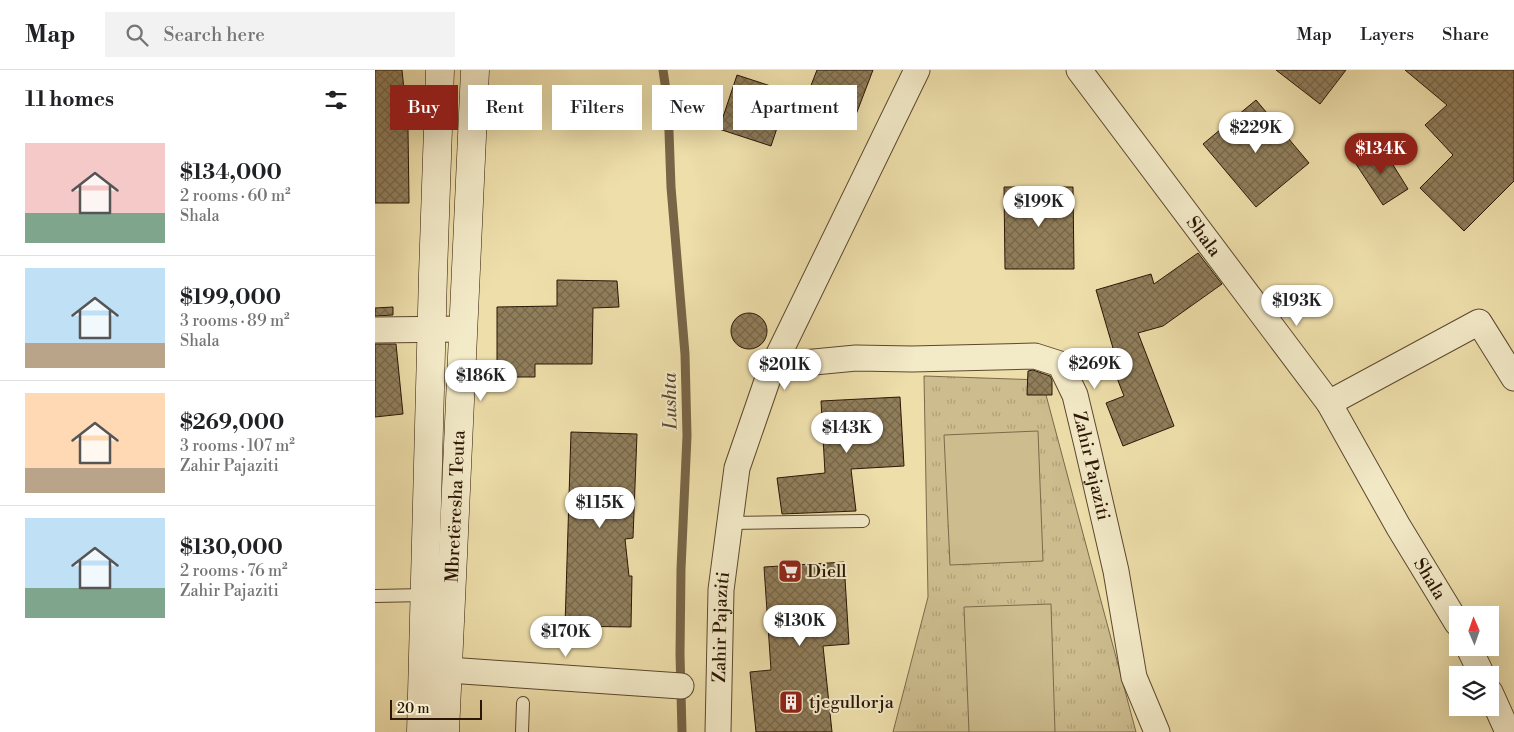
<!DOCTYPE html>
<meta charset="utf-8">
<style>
body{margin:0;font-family:"Libre Bodoni",serif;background:#f2f2f2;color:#202124;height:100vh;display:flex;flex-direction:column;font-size:19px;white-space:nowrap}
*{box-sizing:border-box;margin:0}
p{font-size:16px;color:#757577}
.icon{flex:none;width:28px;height:28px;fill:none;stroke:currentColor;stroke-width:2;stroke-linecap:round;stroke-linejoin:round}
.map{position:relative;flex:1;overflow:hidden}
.sheet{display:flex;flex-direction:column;background:#fff;width:375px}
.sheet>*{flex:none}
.hud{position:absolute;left:15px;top:15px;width:475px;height:45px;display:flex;gap:10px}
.needle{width:32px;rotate:358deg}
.buttons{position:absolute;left:1074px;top:536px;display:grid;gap:10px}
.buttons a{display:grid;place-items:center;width:50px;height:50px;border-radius:0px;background:#fff;box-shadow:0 5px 20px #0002;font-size:25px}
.scale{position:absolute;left:15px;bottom:12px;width:92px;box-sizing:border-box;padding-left:5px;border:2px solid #2c1606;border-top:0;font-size:14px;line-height:18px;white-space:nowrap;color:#2c1606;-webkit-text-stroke:4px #f3eac8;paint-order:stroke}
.price{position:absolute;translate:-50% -42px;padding:0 11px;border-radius:18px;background:#fff;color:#222;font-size:16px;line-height:32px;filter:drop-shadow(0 1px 2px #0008)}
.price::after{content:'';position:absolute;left:50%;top:30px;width:15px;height:11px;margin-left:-8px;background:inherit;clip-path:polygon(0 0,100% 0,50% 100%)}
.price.selected{background:#8f2418;color:#fff}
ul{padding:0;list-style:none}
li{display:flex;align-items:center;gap:15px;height:125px;padding:0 25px}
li+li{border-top:1px solid #e0e0e0}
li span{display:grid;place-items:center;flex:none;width:140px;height:100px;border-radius:0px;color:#555}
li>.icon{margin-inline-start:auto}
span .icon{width:60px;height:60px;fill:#fffc;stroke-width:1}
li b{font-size:21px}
h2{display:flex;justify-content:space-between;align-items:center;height:60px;padding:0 25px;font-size:21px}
.chip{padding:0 18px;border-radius:0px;background:#fff;box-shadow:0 5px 20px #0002;font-size:18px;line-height:45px}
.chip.selected{background:#8f2418;color:#fff}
header{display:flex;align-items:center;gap:30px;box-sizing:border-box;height:70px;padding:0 25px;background:#fff;border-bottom:1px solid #e0e0e0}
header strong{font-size:24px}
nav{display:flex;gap:28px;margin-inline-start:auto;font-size:18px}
.search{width:350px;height:45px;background:#f2f2f2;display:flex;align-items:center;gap:12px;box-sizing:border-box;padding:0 18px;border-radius:0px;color:#757577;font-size:19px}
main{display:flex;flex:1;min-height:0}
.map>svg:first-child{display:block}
.grass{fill:url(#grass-tufts);stroke:#7c694a}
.pitch{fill:#ccbc8e;stroke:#7c694a}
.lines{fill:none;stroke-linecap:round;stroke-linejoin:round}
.stream{stroke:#786547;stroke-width:9}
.building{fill:url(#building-cross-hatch);stroke:#2c1606}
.service-casing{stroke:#5c482f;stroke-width:14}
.minor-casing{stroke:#5c482f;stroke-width:27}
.secondary-casing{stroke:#2c1606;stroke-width:29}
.service{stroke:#f3eac8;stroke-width:12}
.minor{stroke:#f3eac8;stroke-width:25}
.secondary{stroke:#f3eac8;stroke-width:28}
.labels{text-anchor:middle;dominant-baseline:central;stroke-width:4;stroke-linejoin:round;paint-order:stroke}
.street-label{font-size:18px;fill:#2c1606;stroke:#f3eac8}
.poi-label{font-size:18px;fill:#2c1606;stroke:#f3eac8;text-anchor:start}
.water-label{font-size:19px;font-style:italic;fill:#5f4b31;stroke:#f3eac8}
</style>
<header>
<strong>Map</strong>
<div class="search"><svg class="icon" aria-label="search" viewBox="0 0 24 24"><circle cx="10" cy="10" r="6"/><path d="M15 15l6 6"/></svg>Search here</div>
<nav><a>Map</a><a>Layers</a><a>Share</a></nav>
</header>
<main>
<section class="sheet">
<h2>11 homes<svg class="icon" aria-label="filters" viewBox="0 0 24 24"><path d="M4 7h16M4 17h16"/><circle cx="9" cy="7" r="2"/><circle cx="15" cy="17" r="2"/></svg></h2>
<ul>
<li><span style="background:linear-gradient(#f6c9c9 70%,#7fa58c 0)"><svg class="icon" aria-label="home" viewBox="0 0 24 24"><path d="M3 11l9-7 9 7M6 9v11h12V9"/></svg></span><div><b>$134,000</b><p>2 rooms · 60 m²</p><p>Shala</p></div></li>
<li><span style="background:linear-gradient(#bfe0f5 75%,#b9a48a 0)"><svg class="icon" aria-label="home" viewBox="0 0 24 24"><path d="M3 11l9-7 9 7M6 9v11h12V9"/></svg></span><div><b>$199,000</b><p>3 rooms · 89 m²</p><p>Shala</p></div></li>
<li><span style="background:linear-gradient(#ffd9b3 75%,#b9a48a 0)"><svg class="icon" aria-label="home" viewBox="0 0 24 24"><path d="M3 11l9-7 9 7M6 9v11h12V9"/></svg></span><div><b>$269,000</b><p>3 rooms · 107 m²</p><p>Zahir Pajaziti</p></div></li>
<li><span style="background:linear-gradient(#bfe0f5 70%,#7fa58c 0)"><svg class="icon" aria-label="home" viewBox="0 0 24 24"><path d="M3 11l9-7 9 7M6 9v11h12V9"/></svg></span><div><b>$130,000</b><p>2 rooms · 76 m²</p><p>Zahir Pajaziti</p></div></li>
</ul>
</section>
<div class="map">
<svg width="1139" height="662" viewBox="0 0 1139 662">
<defs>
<pattern id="grass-tufts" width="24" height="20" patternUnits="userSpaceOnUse" patternTransform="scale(1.25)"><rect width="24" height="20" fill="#ccbc8e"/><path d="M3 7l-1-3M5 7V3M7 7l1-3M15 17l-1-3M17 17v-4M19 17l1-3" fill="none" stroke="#afa179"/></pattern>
<pattern id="building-cross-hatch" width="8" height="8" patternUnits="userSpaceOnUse" patternTransform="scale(1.25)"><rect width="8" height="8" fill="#907e5b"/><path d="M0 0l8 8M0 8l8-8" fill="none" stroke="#766649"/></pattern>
</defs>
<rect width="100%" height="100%" fill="#eddeaa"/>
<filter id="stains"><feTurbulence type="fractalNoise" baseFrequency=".004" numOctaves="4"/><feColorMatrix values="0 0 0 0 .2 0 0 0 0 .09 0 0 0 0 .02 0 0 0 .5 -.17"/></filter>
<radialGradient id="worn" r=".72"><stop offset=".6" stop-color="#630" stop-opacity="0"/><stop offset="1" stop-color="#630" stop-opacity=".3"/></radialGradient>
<polygon class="grass" points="549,306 667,310 761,662 518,662 553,527"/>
<g class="pitch">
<polygon points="663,361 668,491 575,495 569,365"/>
<polygon points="676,534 680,662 594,662 589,537"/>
</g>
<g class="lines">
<polyline class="stream" points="288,0 293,34 296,117 310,284 312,366 306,499 305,584 307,662"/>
</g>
<g class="building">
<polygon points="0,0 27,0 33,59 34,133 0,133"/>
<polygon points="442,0 498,0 477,55 428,36"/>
<polygon points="901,0 971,0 945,34"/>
<polygon points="1030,0 1139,0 1139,111 1089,161 1045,118 1078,85 1050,55 1072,35"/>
<polygon points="362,5 414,22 396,76 344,59"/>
<polygon points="881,30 934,93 881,137 828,74"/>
<polygon points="1005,74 1033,119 1008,135 979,91"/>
<polygon points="629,117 698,117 699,199 630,199"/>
<polygon points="823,183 847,214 788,256 763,263 799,356 748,376 731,333 749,326 740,303 745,302 721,220 776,204 779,214"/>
<polygon points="182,210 242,211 244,237 218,238 217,294 160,294 160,307 122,307 122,237 182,236"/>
<polygon points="18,237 18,245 0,246 0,238"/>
<circle cx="374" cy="261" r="18"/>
<polygon points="0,274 21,274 28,344 0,347"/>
<polygon points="658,300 675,306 677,310 677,325 652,325 653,301"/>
<polygon points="525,327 529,396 476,399 481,441 407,444 402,408 450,403 446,331"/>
<polygon points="196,362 262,364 258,468 250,469 254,506 257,506 256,557 190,556"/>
<polygon points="469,492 474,574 448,576 457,662 381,662 375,602 396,600 389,497"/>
</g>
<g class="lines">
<g class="service-casing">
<g id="service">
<polyline points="355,453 488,451"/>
<polyline points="0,526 50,525"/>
<polyline points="147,662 148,633"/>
</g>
</g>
<g class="minor-casing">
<g id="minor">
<path id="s1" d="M704,0L954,333L1023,456L1082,553"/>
<polyline points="0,260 88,259"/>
<path id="s2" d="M400,292L418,294L481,288L537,289L660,286L685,294L700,325L712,375L741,501L759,607L782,662"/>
<polyline points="954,333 1104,252 1139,308"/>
<polyline points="1094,578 1107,605"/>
<polyline points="73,600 306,616"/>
<polyline points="1115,622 1133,662"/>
<path id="s3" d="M343,662L346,520L362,398L392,311L400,292L542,0"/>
</g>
</g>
<g class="secondary-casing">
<g id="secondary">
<polyline points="46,662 58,204 65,0"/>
<path id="s4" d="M70,662L100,0"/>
</g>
</g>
<use href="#service" class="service"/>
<use href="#minor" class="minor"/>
<use href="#secondary" class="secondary"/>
</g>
<defs>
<g id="supermarket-square" transform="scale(1.25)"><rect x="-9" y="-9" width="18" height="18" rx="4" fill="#8f2418" stroke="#f3eac8"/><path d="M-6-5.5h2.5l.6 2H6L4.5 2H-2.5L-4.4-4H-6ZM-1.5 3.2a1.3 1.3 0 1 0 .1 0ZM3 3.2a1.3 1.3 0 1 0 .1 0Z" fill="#fff"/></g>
<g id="building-square" transform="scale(1.25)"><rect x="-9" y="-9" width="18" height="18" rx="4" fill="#8f2418" stroke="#f3eac8"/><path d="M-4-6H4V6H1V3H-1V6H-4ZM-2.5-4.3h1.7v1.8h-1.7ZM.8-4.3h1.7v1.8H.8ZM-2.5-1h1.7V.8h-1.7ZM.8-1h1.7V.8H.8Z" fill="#fff"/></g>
</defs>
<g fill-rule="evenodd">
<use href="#supermarket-square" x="415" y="501"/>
<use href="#building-square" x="416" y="632"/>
</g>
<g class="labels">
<g class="street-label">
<text stroke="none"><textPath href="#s1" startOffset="208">Shala</textPath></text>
<text stroke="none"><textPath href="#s2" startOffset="394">Zahir Pajaziti</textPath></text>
<text stroke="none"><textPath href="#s4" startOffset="226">Mbretëresha Teuta</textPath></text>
<text stroke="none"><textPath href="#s1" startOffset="619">Shala</textPath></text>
<text stroke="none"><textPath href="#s3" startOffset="105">Zahir Pajaziti</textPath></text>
</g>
<g class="poi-label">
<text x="432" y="501">Diell</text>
<text x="434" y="632">tjegullorja</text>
</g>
<g class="water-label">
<text transform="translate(295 331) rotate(-91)">Lushta</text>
</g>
</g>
<rect width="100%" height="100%" filter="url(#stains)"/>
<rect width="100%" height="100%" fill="url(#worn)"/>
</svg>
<div class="buttons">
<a><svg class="needle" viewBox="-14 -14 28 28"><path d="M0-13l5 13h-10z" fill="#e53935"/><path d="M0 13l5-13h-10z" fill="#757577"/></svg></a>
<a><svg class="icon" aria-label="layers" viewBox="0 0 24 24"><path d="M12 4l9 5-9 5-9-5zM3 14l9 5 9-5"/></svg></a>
</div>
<div class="scale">20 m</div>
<b class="price" style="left:881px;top:84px">$229K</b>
<b class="price selected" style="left:1006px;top:105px">$134K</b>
<b class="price" style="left:664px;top:158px">$199K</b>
<b class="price" style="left:922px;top:257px">$193K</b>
<b class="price" style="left:720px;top:320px">$269K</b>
<b class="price" style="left:410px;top:321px">$201K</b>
<b class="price" style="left:106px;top:332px">$186K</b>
<b class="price" style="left:472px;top:384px">$143K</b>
<b class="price" style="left:225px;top:459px">$115K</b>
<b class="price" style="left:425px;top:577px">$130K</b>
<b class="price" style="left:191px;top:588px">$170K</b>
<div class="hud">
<a class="chip selected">Buy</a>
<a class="chip">Rent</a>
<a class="chip">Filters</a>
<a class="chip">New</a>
<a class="chip">Apartment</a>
</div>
</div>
</main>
